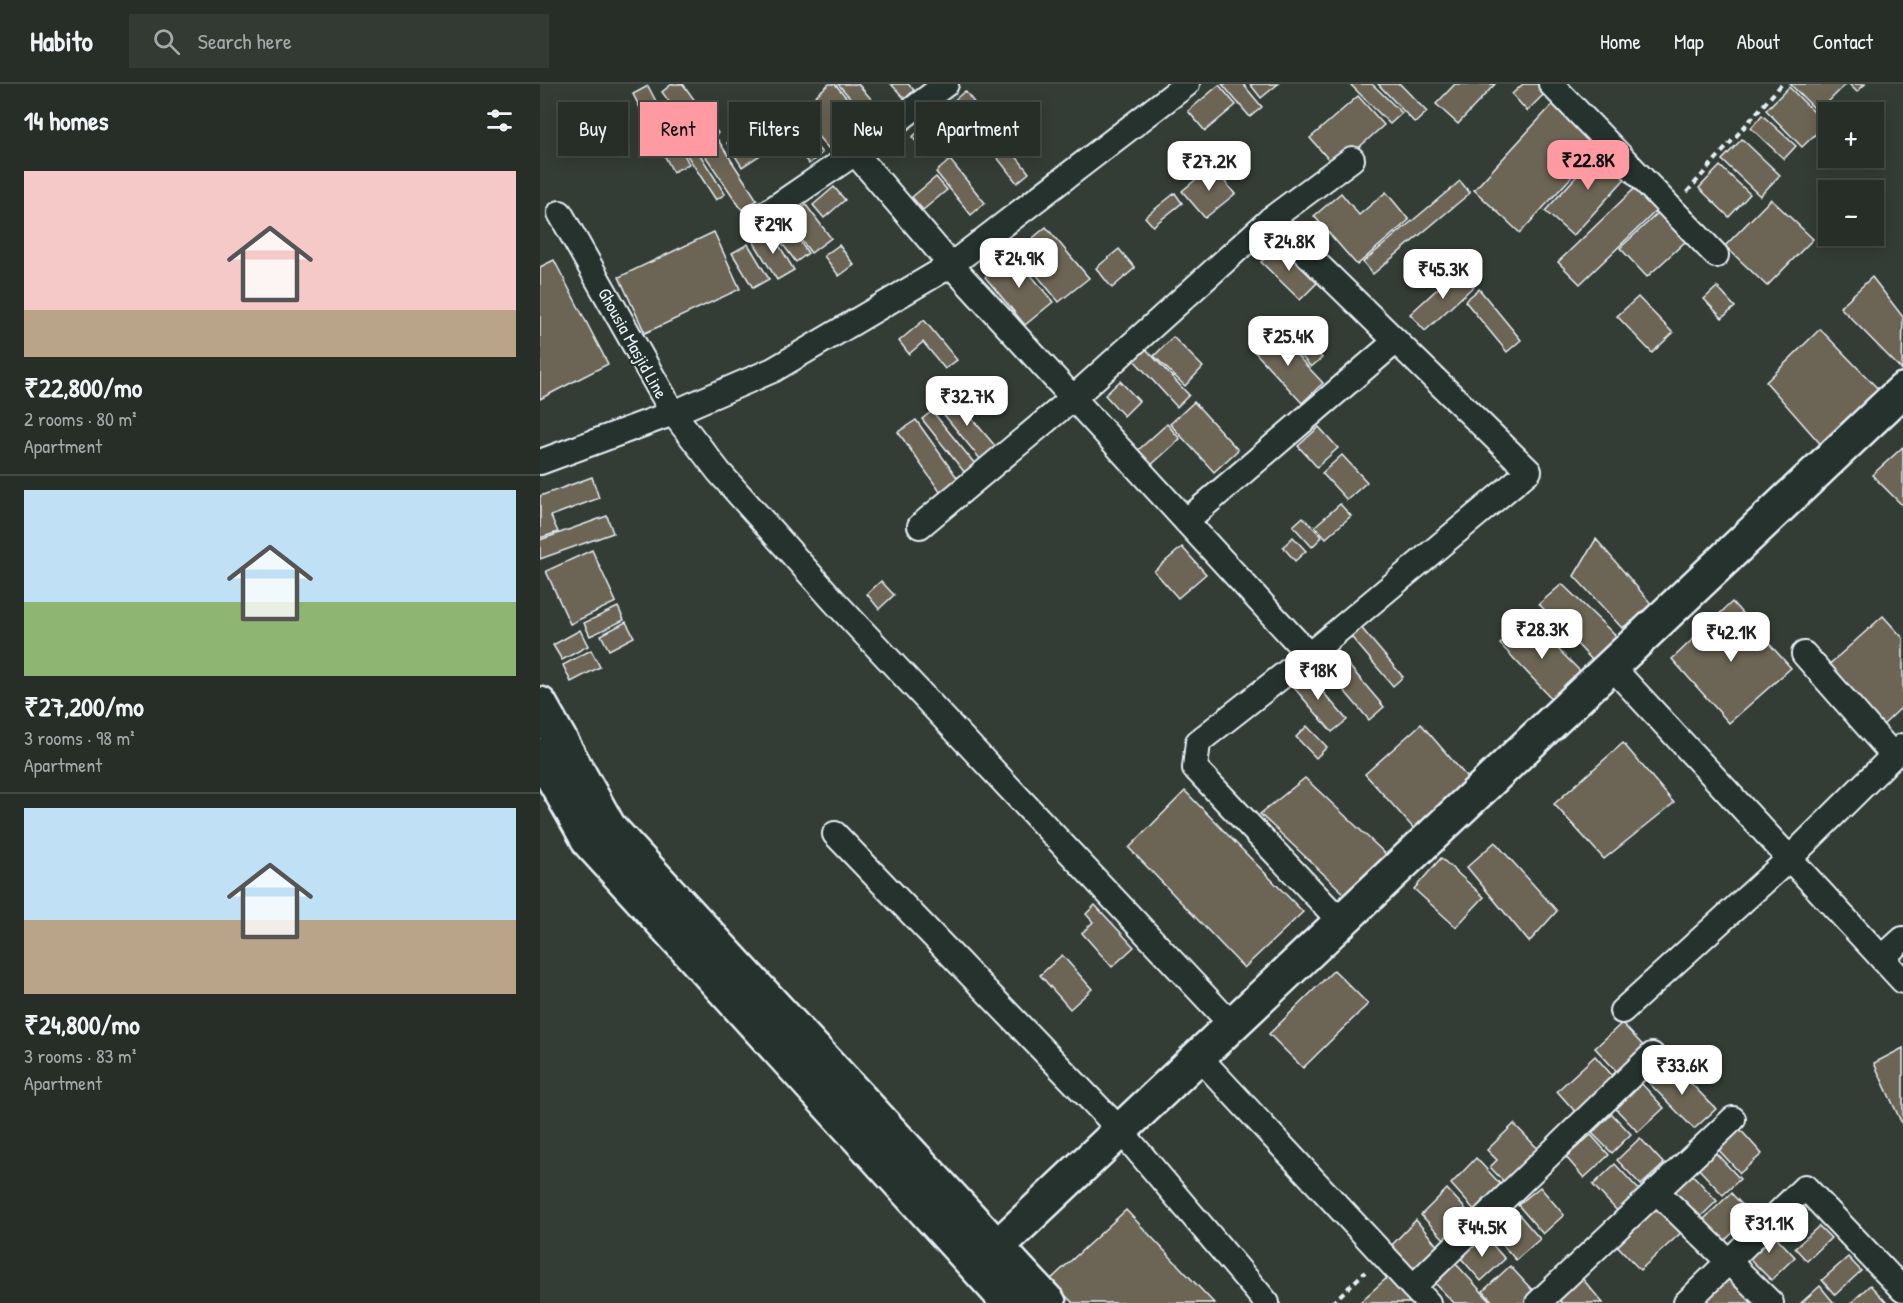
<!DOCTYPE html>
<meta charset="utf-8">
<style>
body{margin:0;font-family:"Patrick Hand",sans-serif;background:#333a34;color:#f1f3f6;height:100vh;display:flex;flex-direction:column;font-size:22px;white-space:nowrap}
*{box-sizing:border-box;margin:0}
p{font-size:20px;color:#a4a8a8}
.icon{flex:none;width:33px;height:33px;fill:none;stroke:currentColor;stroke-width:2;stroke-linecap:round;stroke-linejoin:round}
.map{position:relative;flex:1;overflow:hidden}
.details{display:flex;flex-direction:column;background:#272e28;width:540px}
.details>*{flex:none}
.guide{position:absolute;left:18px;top:18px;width:570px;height:54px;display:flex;gap:12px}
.buttons{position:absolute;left:1278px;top:18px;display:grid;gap:12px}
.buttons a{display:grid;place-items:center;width:66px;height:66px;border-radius:0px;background:#272e28;box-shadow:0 3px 15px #0003,0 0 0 2px #434a45;font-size:30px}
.price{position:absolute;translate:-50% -51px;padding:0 14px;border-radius:12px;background:#fff;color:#222;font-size:20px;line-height:39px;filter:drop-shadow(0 2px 3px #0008)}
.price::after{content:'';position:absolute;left:50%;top:36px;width:18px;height:14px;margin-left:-9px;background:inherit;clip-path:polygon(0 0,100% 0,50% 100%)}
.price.current{background:#ff9aa2;color:#111}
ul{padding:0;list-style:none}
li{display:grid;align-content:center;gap:12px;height:318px;padding:0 24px}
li+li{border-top:2px solid #434a45}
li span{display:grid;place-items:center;height:186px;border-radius:0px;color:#555}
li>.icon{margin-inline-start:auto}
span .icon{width:108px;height:108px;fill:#fffc;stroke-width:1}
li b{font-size:26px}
h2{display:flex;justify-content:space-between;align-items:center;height:72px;padding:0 24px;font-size:26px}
.pill{padding:0 21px;border-radius:0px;background:#272e28;box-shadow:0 3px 15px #0003,0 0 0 2px #434a45;font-size:21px;line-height:54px}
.pill.current{background:#ff9aa2;color:#111}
header{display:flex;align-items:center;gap:36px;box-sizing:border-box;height:84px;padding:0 30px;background:#272e28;border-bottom:2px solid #434a45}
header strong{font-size:28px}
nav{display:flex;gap:33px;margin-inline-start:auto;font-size:21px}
.search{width:420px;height:54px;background:#333a34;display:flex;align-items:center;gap:15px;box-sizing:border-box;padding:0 21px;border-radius:0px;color:#a4a8a8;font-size:22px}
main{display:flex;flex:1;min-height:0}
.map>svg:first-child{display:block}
.building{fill:#6c6554;stroke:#e8f1f8;stroke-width:1.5}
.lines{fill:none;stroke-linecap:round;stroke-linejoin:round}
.street-casing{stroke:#e8f1f8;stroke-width:28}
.secondary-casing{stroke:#e8f1f8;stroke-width:38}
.path{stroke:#e8f1f8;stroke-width:4;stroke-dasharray:6 4.5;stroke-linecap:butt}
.street{stroke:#26332d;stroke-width:24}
.secondary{stroke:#26332d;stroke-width:33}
.labels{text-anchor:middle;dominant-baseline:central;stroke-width:4.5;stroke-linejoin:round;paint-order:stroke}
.street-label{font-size:18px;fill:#e8f1f8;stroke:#26332d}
</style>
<header>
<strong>Habito</strong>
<div class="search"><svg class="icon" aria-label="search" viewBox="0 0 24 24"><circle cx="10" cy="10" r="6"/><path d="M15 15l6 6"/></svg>Search here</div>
<nav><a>Home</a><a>Map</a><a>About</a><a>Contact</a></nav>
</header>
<main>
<section class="details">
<h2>14 homes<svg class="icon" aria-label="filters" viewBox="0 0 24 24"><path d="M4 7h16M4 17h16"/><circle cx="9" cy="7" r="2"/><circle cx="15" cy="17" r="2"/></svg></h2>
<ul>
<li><span style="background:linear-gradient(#f6c9c9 75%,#b9a48a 0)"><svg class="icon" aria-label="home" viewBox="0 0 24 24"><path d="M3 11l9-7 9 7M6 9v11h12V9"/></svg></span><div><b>₹22,800/mo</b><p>2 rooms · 80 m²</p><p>Apartment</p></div></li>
<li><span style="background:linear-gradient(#bfe0f5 60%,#8fb573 0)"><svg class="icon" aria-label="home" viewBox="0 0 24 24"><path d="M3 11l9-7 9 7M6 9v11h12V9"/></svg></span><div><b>₹27,200/mo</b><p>3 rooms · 98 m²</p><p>Apartment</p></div></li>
<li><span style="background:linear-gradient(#bfe0f5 60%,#b9a48a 0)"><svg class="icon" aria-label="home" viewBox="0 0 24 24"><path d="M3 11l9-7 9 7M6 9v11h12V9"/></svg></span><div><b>₹24,800/mo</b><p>3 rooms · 83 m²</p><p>Apartment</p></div></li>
</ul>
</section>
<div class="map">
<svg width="1363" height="1219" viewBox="0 0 1363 1219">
<rect width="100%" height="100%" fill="#343d35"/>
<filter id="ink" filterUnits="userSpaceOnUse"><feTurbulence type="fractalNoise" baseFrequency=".0167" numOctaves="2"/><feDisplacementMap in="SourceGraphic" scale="12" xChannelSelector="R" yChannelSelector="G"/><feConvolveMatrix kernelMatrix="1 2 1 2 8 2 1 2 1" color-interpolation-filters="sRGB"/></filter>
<g filter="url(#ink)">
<g class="building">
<polygon points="132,0 143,0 178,49 161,62 122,8"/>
<polygon points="289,0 295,0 323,33 288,64 257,28"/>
<polygon points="298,0 318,0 348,34 337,44"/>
<polygon points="351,0 368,0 374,6 365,15"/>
<polygon points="682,0 703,0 722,23 710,33"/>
<polygon points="710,0 738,0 721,14"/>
<polygon points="810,0 832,0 862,29 850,40"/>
<polygon points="838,0 860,0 887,28 875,39"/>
<polygon points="915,0 955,0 918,40 896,20"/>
<polygon points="983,0 999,0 1006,8 987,27 972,10"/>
<polygon points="1250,0 1306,0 1278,28"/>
<polygon points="1309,0 1325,0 1317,8"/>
<polygon points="679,1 696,21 665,47 648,27"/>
<polygon points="108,2 149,80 133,88 93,10"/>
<polygon points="1249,3 1286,40 1262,63 1226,26"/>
<polygon points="425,7 489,89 477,99 413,17"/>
<polygon points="818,12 844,41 796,84 770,54"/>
<polygon points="1013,20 1059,63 980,149 934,106"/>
<polygon points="242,21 282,69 269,80 229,32"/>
<polygon points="1222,31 1256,62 1244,75 1211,44"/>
<polygon points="213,42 228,66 202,83 187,59"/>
<polygon points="382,45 401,66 391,74 372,53"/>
<polygon points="1202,55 1240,91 1220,112 1182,76"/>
<polygon points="178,56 217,116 202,126 162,67"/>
<polygon points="1064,62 1091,88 1033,152 1005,127"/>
<polygon points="155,63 185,110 176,116 145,68"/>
<polygon points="410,76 445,119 431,131 396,88"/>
<polygon points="672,82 695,110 665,134 642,107"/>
<polygon points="1180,82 1210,110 1189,133 1159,104"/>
<polygon points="396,93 407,106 383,126 372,113"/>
<polygon points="920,97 930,109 833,190 823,178"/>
<polygon points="1097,102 1118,125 1040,200 1018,178"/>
<polygon points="294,103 305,116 284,134 273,121"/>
<polygon points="846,108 869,136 817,181 774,132 801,109 819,131"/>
<polygon points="635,109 642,119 613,142 605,133"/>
<polygon points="1231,115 1273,155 1227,202 1185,162"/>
<polygon points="266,121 291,154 271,169 246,136"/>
<polygon points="1119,128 1146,157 1107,193 1080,164"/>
<polygon points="245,136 268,169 256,178 232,146"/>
<polygon points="506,143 549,194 519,218 477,167"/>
<polygon points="230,146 254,186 237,196 213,157"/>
<polygon points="174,148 200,205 105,249 79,193"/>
<polygon points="208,160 229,195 213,204 192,169"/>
<polygon points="738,160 777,199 760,216 721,178"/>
<polygon points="299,161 314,181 299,192 284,172"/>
<polygon points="579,165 595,184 572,204 556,184"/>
<polygon points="473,169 513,218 485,241 445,193"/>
<polygon points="14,176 68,280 0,315 0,183"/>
<polygon points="920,184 935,201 885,247 870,230"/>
<polygon points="1332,193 1363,233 1362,286 1300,223"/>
<polygon points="1177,203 1195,223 1182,234 1164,215"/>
<polygon points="939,205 981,256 967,268 925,217"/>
<polygon points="1098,213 1133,249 1112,269 1077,232"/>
<polygon points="384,236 417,276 405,285 383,258 369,270 359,257"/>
<polygon points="1280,245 1341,308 1284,364 1226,298"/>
<polygon points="734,247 783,299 762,319 713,266"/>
<polygon points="759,248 782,274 771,283 748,257"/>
<polygon points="633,253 663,283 645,302 614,272"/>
<polygon points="606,265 649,311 637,323 594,276"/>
<polygon points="580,297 599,317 584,332 565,311"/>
<polygon points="411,310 456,363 441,376 397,322"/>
<polygon points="654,318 698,366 674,388 630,340"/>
<polygon points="392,327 435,380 425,389 382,335"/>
<polygon points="376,336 421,399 403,412 358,348"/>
<polygon points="627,340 640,355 609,383 596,368"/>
<polygon points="779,343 798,364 777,383 758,362"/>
<polygon points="1363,363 1363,422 1332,391"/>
<polygon points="802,371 827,398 807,416 782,389"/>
<polygon points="52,393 59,414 11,432 18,448 0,454 0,412"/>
<polygon points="800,420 811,432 786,454 775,442"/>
<polygon points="67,432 73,449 0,475 0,456"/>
<polygon points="763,433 782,453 772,463 753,442"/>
<polygon points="753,453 766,467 755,477 743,463"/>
<polygon points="1056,455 1114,523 1082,544 1034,492"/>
<polygon points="642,463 666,490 638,514 614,487"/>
<polygon points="52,466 76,518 30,540 6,487"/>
<polygon points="341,497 354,511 339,525 327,510"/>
<polygon points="1022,500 1079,555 1054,578 999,520"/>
<polygon points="1192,518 1251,584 1189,639 1132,575"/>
<polygon points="78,523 84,536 50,552 44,539"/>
<polygon points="1343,532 1363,554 1363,622 1339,645 1284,585"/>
<polygon points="987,534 1043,590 1016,619 960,560"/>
<polygon points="86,538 94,553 69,566 61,551"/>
<polygon points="818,540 863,593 853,602 808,549"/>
<polygon points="40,546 48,562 22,576 13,561"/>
<polygon points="794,564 844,623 829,636 779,577"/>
<polygon points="51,566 60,583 31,598 23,581"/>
<polygon points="764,586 807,636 792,648 750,599"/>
<polygon points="881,640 931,698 876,747 825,690"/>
<polygon points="767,642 787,663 776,674 756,653"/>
<polygon points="1083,659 1134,719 1064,775 1014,720"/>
<polygon points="765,694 850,774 810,815 720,730"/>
<polygon points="645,707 763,828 704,884 589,764"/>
<polygon points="955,758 1017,827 989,858 927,783"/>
<polygon points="901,774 944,813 916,843 874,805"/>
<polygon points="555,821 594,863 572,883 542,849 553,838 546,830"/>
<polygon points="522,871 552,905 530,925 500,891"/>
<polygon points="794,886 828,920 763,984 729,950"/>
<polygon points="1082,939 1107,966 1080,991 1055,964"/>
<polygon points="1363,964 1363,1042 1334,979"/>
<polygon points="1055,972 1078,998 1039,1032 1017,1007"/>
<polygon points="1130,978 1176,1025 1154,1045 1109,999"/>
<polygon points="1102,1000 1124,1024 1098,1048 1076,1025"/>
<polygon points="1072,1030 1091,1050 1072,1069 1052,1049"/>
<polygon points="974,1040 1002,1069 967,1101 950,1083 957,1076 947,1066"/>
<polygon points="1198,1043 1222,1070 1200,1089 1176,1063"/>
<polygon points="1051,1051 1069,1071 1044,1094 1026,1073"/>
<polygon points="1100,1054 1124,1080 1101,1101 1077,1076"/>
<polygon points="1173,1066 1200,1095 1183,1111 1156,1082"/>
<polygon points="936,1074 963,1103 937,1129 911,1100"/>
<polygon points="1075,1080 1102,1109 1080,1130 1053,1101"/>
<polygon points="1149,1087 1177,1117 1155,1138 1127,1107"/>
<polygon points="1000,1103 1024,1131 1003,1150 978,1121"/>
<polygon points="907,1105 933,1133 906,1157 881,1131"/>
<polygon points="1191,1109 1212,1131 1183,1158 1163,1136"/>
<polygon points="1117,1119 1143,1147 1100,1186 1074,1158"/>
<polygon points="586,1126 674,1219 533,1219 510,1196"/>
<polygon points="975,1126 1000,1155 976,1176 951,1148"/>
<polygon points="876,1136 899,1164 874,1189 849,1164"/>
<polygon points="1279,1142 1291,1154 1267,1177 1255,1164"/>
<polygon points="1227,1143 1255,1173 1231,1196 1202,1167"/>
<polygon points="944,1151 965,1175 941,1197 920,1173"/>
<polygon points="1308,1173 1321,1187 1295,1211 1282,1196"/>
<polygon points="916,1180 952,1219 914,1219 895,1199"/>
<polygon points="970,1182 995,1209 985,1219 954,1219 943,1207"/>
<polygon points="1185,1188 1216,1219 1169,1219 1162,1211"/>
<polygon points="849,1192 874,1219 819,1219"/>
<polygon points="1041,1193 1063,1219 1022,1219 1017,1213"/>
<polygon points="1330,1201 1347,1219 1311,1219"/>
<polygon points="1280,1202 1294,1219 1261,1219"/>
</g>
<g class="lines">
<g class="street-casing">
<g id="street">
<polyline points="1011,0 1176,171"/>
<polyline points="315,69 411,181 769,571"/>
<polyline points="20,129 133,329 179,388 294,517 692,941"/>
<polyline points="731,135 989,387 769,571 658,658 655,684 801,838"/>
<polyline points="215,137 315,69 406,0"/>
<polyline points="0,378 133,329 233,286 411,181 647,0"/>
<polyline points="646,437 856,257"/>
<polyline points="380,442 533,314 731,135 812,75"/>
<polyline points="1264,570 1352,670"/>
<polyline points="1071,582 1363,897"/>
<polyline points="295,750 581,1047 727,1219"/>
<polyline points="1342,874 1363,855"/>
<polyline points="1082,927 1250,774 1363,662"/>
<polyline points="659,973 888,1219"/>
<polyline points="1116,1107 1231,1219"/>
<polyline points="873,1203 1112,971"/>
<polyline points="998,1219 1193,1035"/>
<polyline points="1146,1219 1265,1103 1363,1206"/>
</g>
</g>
<g class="secondary-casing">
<g id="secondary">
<polyline points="0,620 69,743 509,1219"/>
<polyline points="0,671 50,759 469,1219"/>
<polyline points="437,1182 1363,306"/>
</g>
</g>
<g class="path">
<polyline points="1147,108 1242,0"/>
<polyline points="792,1219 825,1188"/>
</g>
<use href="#street" class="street"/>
<use href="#secondary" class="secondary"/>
</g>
</g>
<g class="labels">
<g class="street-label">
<text transform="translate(93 259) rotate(61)">Ghousia Masjid Line</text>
</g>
</g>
</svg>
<div class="buttons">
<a>+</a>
<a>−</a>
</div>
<b class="price current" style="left:1048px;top:107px">₹22.8K</b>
<b class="price" style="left:669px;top:108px">₹27.2K</b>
<b class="price" style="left:233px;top:171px">₹29K</b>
<b class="price" style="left:749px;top:188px">₹24.8K</b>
<b class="price" style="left:479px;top:205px">₹24.9K</b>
<b class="price" style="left:903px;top:216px">₹45.3K</b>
<b class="price" style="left:748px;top:283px">₹25.4K</b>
<b class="price" style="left:427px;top:343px">₹32.7K</b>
<b class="price" style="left:1002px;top:576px">₹28.3K</b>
<b class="price" style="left:1191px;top:579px">₹42.1K</b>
<b class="price" style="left:778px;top:617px">₹18K</b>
<b class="price" style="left:1142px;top:1012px">₹33.6K</b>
<b class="price" style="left:1229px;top:1170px">₹31.1K</b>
<b class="price" style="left:942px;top:1174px">₹44.5K</b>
<div class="guide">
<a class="pill">Buy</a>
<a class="pill current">Rent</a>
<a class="pill">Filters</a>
<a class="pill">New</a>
<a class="pill">Apartment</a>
</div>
</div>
</main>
